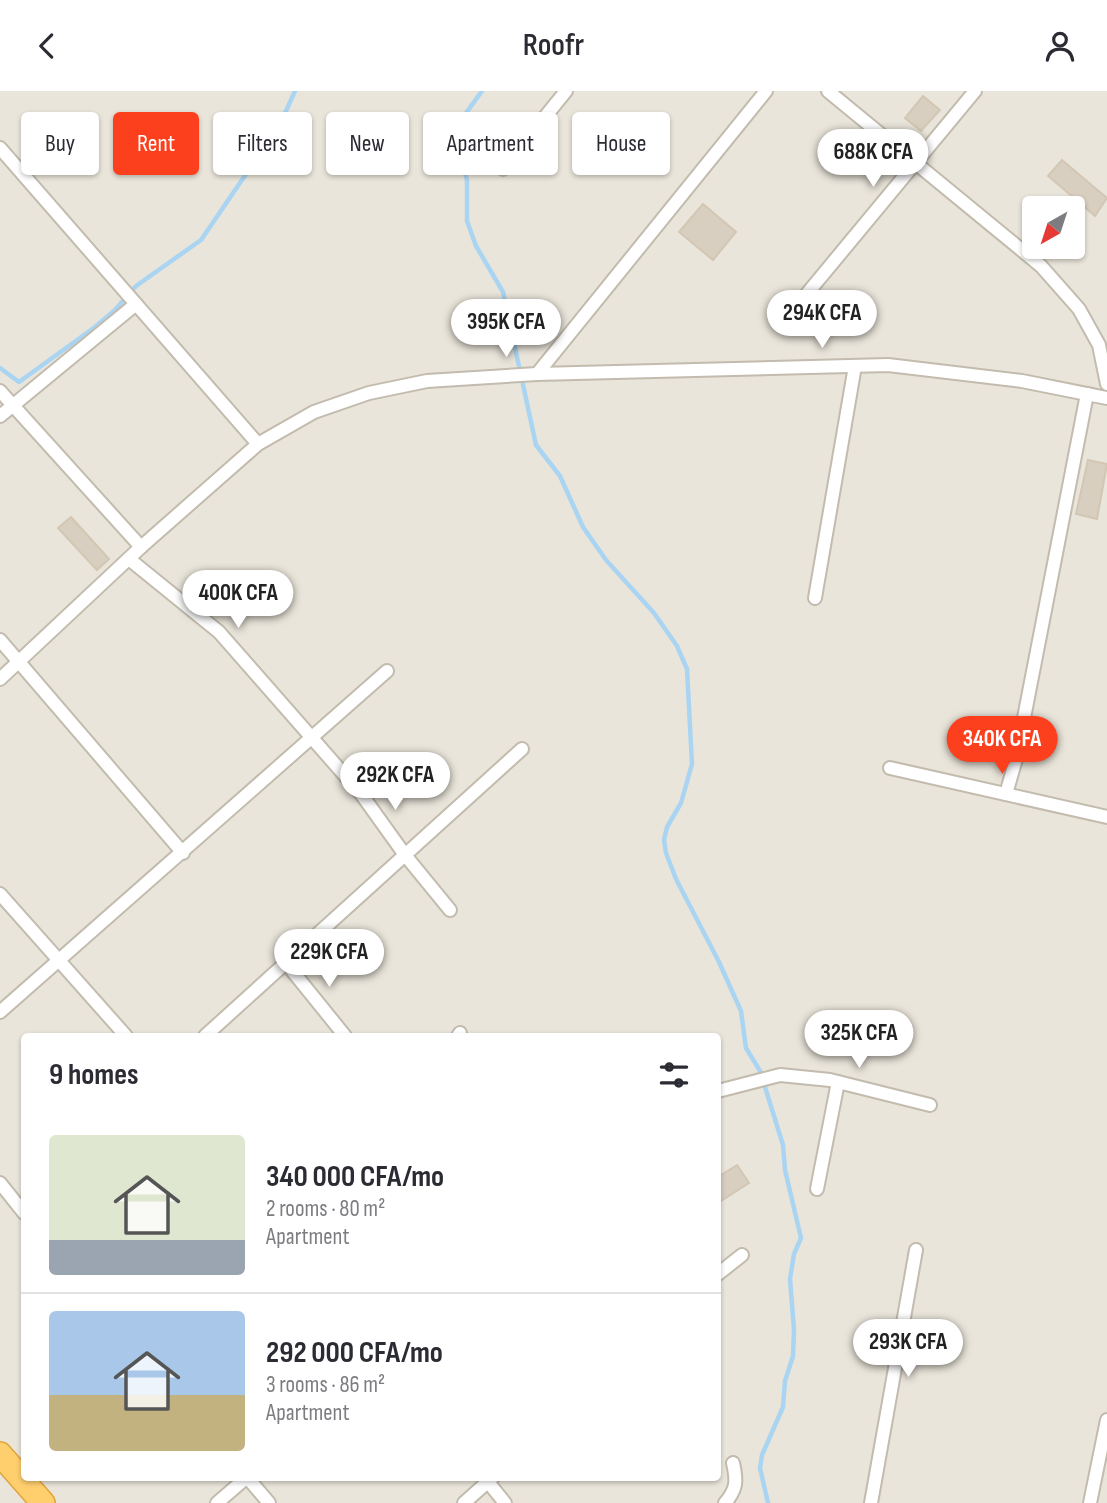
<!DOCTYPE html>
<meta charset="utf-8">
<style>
body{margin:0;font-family:"Sofia Sans Condensed",sans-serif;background:#f7f7f7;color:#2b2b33;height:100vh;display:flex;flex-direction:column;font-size:26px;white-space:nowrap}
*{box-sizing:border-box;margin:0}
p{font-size:23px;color:#7c7c81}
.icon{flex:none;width:38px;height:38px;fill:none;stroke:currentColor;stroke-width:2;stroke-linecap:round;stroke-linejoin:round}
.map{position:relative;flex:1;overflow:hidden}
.sheet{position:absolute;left:21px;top:942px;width:700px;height:448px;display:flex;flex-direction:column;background:#fff;border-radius:7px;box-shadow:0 2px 5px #0004}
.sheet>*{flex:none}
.top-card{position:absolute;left:21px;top:21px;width:700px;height:63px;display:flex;gap:14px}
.needle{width:46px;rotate:219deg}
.fabs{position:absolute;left:1022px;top:105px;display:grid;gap:14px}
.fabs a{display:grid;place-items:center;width:63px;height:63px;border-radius:7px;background:#fff;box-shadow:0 2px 5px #0004;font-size:35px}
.price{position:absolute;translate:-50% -60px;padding:0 16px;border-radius:24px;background:#fff;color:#222;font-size:23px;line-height:46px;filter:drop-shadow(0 2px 4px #0008)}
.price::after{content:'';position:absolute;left:50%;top:42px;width:21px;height:16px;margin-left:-10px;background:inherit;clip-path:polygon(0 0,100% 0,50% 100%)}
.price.active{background:#fc3f1d;color:#fff}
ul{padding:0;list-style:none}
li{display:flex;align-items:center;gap:21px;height:175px;padding:0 28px}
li+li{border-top:2px solid #e1e1e2}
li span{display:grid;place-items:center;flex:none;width:196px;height:140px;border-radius:7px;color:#555}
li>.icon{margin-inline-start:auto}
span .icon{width:84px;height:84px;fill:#fffc;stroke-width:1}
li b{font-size:30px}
h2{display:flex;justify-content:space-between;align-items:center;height:84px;padding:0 28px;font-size:30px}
.pill{padding:0 24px;border-radius:7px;background:#fff;box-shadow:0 2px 5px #0004;font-size:24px;line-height:63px}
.pill.active{background:#fc3f1d;color:#fff}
header{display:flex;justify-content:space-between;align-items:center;height:91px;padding:0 28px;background:#fff;font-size:32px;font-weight:600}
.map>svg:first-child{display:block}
.residential{fill:#eae5da;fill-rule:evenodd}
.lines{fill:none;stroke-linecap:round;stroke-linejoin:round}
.stream{stroke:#a9d4f2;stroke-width:4.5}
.building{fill:#d8cfc1;stroke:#d3c7b4;stroke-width:2}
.street-casing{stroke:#c2bbae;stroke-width:16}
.highway-casing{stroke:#e0a43c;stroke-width:26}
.street{stroke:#fff;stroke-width:12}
.highway{stroke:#ffcf6e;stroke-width:23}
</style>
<header><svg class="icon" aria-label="back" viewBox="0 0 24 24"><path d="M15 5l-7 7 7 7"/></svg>Roofr<svg class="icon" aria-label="person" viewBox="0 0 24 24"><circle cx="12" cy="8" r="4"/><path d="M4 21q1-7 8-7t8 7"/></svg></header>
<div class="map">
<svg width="1107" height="1412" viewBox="0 0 1107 1412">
<rect width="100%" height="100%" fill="#f6f3ec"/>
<path class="residential" d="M0,0H1107V1412H0ZM1034,117H1073V156H1034ZM24,945H718V1386H24Z"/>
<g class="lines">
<g class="stream">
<polyline points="482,0 453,40 467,89 467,130 476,155 503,201 536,354 560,385 583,436 606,469 654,522 677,555 687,578 692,673 681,712 667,736 664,749 666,762 676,788 719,871 741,920 746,957 760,980 783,1054 785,1079 801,1147 794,1163 790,1188 794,1239 793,1265 785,1290 783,1316 762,1364 760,1377 768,1412"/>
<polyline points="0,277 19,291 95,236 115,219 136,195 201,149 244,86 286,20 295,0"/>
</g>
</g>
<g class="building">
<polygon points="923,5 940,19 921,40 905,27"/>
<polygon points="1062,69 1107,107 1095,125 1048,85"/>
<polygon points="703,113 736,141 713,169 679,141"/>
<polygon points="1088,369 1107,373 1097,428 1076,423"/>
<polygon points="71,426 109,468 97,479 58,437"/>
<polygon points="737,1074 749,1092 718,1112 718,1086"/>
</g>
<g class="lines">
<g class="street-casing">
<g id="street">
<polyline points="828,0 1041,175 1079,218 1099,254 1107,293"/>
<polyline points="0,57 258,353"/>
<polyline points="503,78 566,0"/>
<polyline points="796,216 975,0"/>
<polyline points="537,283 766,0"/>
<polyline points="0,300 141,456"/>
<polyline points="0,325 136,213"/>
<polyline points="129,468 219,541 362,704 405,764 450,819"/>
<polyline points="815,507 855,275"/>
<polyline points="0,549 183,762"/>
<polyline points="0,588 141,456 258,353 314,321 369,302 427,290 537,283 888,274 1022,290 1107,307"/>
<polyline points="890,677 1107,726"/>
<polyline points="1006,703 1016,668 1087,303"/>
<polyline points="0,803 126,945"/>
<polyline points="286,872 345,945"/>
<polyline points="0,921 387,580"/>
<polyline points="205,945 522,658"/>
<polyline points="458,945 460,942"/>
<polyline points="718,1000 780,984 830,989 930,1014"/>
<polyline points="0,1092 24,1122"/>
<polyline points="817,1098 838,991"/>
<polyline points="718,1183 742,1164"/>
<polyline points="247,1386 269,1412"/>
<polyline points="484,1386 505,1412"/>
<polyline points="217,1412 247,1386"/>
<polyline points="464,1412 493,1386"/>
<path d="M725,1412C737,1398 737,1390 733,1372"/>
<polyline points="871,1412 916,1159"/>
<polyline points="1090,1412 1107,1329"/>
</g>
</g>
<g class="highway-casing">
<polyline id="highway" points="0,1363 43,1412"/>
</g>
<use href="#street" class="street"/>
<use href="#highway" class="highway"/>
</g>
</svg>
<div class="fabs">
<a><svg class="needle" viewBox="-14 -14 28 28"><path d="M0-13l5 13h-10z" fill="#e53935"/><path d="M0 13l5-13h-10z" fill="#7c7c81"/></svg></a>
</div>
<b class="price" style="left:873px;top:98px">688K CFA</b>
<b class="price" style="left:822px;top:259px">294K CFA</b>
<b class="price" style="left:506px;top:268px">395K CFA</b>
<b class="price" style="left:238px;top:539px">400K CFA</b>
<b class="price active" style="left:1002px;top:685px">340K CFA</b>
<b class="price" style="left:395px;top:721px">292K CFA</b>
<b class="price" style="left:329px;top:898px">229K CFA</b>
<b class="price" style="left:859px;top:979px">325K CFA</b>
<b class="price" style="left:908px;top:1288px">293K CFA</b>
<div class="top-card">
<a class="pill">Buy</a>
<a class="pill active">Rent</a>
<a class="pill">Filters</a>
<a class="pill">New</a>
<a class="pill">Apartment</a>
<a class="pill">House</a>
</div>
<section class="sheet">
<h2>9 homes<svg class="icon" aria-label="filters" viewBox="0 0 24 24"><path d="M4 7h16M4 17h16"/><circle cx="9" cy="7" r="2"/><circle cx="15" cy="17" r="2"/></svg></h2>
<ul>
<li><span style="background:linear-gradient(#dfe7d0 75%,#9aa5b1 0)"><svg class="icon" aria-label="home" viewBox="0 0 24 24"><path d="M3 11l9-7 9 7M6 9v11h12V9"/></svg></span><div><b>340 000 CFA/mo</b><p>2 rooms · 80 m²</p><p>Apartment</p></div></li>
<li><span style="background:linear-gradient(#a9c7e8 60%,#c2b280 0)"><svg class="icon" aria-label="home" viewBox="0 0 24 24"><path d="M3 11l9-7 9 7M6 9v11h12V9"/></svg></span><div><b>292 000 CFA/mo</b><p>3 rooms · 86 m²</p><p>Apartment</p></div></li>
</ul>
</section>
</div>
